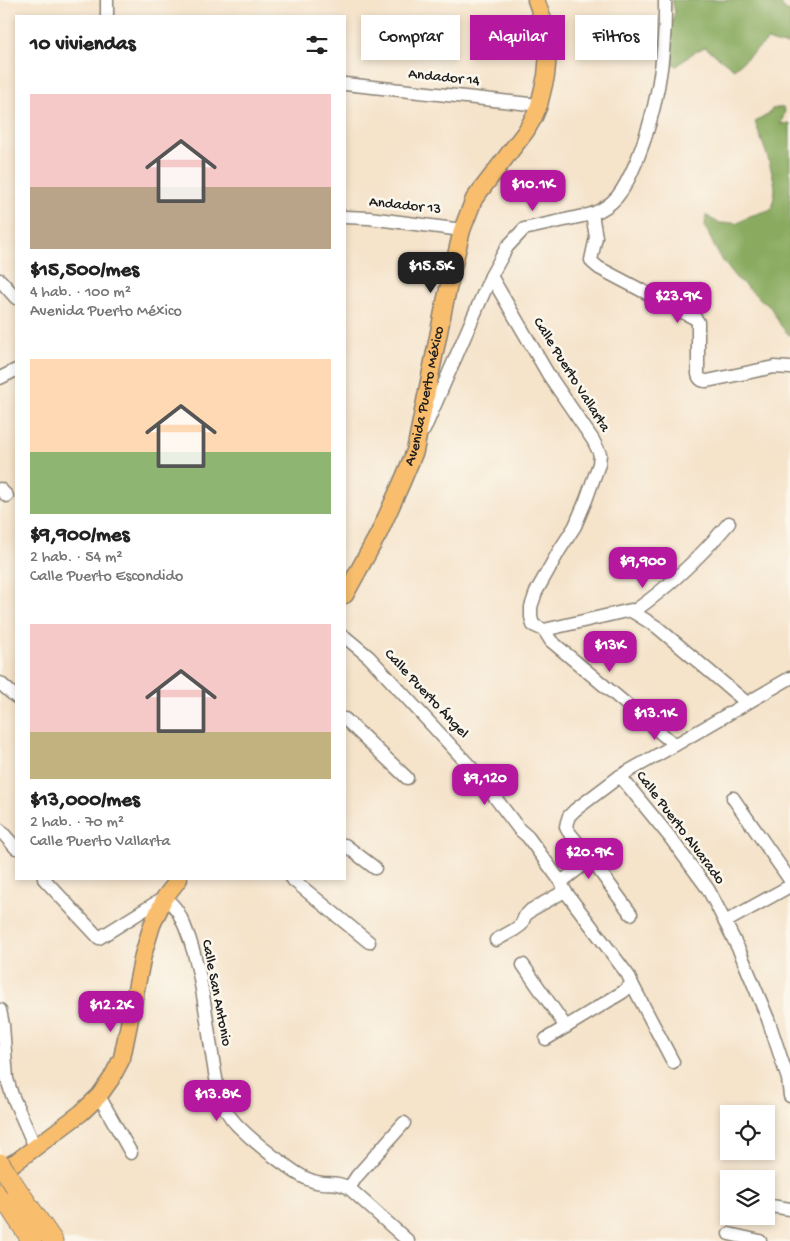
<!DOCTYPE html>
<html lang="es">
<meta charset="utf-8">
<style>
body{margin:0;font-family:"Gochi Hand",sans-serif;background:#f2f2f2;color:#222;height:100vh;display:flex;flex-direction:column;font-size:19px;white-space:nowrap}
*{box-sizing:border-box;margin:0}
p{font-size:16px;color:#767676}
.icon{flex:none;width:28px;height:28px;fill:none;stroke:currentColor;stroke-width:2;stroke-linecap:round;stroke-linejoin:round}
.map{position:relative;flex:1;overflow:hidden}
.sheet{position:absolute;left:15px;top:15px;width:331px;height:865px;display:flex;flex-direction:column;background:#fff;border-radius:0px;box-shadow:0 2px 8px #0003}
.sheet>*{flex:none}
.top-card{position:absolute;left:361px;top:15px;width:354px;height:45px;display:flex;gap:10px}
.tools{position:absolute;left:720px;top:1105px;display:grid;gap:10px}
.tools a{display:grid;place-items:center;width:55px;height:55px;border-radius:0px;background:#fff;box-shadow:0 2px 8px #0003;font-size:25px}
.price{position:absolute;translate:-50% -42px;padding:0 11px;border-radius:10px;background:#b5179e;color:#fff;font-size:16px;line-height:32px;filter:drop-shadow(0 1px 2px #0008)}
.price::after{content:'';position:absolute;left:50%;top:30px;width:15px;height:11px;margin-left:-8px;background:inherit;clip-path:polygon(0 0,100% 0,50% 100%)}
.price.active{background:#222;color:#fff}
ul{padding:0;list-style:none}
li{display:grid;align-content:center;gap:10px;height:265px;padding:0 15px}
li span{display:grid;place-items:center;height:155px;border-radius:0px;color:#555}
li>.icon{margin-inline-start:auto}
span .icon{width:90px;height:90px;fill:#fffc;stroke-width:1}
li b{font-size:21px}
h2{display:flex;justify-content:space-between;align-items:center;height:60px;padding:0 15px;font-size:21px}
.chip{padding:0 18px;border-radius:0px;background:#fff;box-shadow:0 2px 8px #0003;font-size:18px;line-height:45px}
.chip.active{background:#b5179e;color:#fff}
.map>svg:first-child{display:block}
.forest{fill:#89aa5f;stroke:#52633e}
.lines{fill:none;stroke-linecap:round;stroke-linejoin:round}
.minor-casing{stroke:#888073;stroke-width:15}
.major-casing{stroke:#888073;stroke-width:19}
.highway-casing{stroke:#888073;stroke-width:21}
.minor{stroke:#fff;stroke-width:12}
.major{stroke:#f9be6d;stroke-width:16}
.highway{stroke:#f9be6d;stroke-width:19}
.highway-bridge-casing{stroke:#888073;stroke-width:21;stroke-linecap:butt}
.highway-bridge{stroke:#f9be6d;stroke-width:19}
.labels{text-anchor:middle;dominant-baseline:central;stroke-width:5;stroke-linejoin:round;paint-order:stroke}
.street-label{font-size:15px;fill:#1c1c1c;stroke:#fbf7ec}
</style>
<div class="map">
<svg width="790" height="1241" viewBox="0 0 790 1241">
<rect width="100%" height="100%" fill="#fbf7ec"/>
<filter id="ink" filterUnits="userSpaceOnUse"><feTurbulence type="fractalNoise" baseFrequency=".02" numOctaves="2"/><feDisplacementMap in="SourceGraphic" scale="10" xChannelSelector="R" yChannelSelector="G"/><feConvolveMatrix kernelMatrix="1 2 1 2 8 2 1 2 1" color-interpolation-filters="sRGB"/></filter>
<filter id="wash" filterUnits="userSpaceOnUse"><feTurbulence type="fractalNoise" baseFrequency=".0096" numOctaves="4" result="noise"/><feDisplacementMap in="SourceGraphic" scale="20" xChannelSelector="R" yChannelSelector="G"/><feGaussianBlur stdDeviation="1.12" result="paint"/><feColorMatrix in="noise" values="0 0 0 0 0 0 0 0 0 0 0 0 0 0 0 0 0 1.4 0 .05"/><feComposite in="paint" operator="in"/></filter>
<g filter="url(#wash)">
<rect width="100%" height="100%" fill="#f5e3ca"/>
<g class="forest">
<polygon points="672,0 779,0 785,10 790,12 790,45 779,44 768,40 734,69 705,47 693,53 677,66 674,64 667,66 670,29 675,12"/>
<path d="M783,107L785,111L781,124L790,123V336L781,326L771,308L735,277L720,257L714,246L705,226L706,215C717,223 721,225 734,222L736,224L750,216L772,209L775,189L774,181L768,158L755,122L769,114L772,109Z"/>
</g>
</g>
<g filter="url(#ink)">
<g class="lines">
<g class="minor-casing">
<g id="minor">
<polyline points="107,16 107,0"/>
<polyline points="345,84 539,105"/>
<path d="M592,214L596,237L591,260L593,263L599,268L696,319L698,322V374C699,379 702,381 707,381L774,367L790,368"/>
<polyline points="345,217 369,218 462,230"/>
<polyline points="491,276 548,374 593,440 600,454 599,464 586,500 575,526 559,551 536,592 531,607 531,617 533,625 544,630 551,641 675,745"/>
<polyline points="0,280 16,298"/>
<polyline points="0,378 16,370"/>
<path d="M424,430L491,276L507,247L524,229L592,214C602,210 610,205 617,197C626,186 631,174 637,160C657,110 666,54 665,0"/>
<polyline points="0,489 7,496"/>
<polyline points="633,612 657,627 747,703"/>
<path d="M544,630L631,610L633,612C669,587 700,557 729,523"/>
<polyline points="345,637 369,657 478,775 519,829 528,837 561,882 565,891 628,975 632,984 623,992 546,1039"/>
<polyline points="0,683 16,697"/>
<polyline points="345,719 407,778"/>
<polyline points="620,776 669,836 708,889 718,908 740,952 768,1019 788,1079 790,1096"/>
<polyline points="733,798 790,880"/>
<polyline points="0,830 16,848"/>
<polyline points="345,845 375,868"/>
<path d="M44,879L99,938L165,897C169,902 176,907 179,914C200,954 205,1010 212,1054C216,1079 218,1106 237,1125C251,1139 267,1152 284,1164C292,1170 302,1178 313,1181C327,1186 335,1180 349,1188L408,1241"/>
<polyline points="292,879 369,942"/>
<polyline points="561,882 591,859"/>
<polyline points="631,914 591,859 568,831 566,827 567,822 569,816 575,810 620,776 675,745 790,678"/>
<polyline points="725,922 790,886"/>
<polyline points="496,940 514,930 521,925 525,916 531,910 565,891"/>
<polyline points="523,965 566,1027"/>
<polyline points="632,984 673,1062"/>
<polyline points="0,1010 3,1025 7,1079 12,1095 35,1147"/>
<polyline points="99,1096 131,1153"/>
<polyline points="349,1188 357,1176 404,1123"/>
<polyline points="771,1206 790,1209"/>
<polyline points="729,1234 760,1241"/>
</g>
</g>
<g class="major-casing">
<g id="major">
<path id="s1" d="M345,595L379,533L402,482L415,451L445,302L462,230L474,199L526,131L534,117L539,105L546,76L548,54L545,25L536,0"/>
<polyline points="0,1170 17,1161 81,1113 99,1096 111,1079 122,1058 143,955 152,925 165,897 179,879"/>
</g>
</g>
<g class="highway-casing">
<g id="highway">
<polyline points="15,1186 53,1241"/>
<polyline points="0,1193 32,1241"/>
</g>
</g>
<use href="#minor" class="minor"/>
<use href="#major" class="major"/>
<use href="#highway" class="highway"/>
<g class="highway-bridge-casing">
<polyline id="highway-bridge" points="0,1163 15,1186"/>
</g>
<use href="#highway-bridge" class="highway-bridge"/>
</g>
</g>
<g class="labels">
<g class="street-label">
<text transform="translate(444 78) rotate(6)">Andador 14</text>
<text transform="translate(405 206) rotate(6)">Andador 13</text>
<text transform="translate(571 375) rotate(58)">Calle Puerto Vallarta</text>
<text stroke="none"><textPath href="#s1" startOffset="216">Avenida Puerto México</textPath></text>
<text transform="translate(426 694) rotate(47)">Calle Puerto Ángel</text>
<text transform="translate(680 828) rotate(53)">Calle Puerto Alvarado</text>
<text transform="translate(216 993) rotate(79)">Calle San Antonio</text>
</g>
</g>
</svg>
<div class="tools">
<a><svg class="icon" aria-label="locate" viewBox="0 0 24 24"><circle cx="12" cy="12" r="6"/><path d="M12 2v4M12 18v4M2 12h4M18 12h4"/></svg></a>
<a><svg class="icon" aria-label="layers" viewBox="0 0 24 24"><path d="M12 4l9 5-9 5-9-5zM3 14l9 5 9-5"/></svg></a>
</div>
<b class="price" style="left:533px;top:212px">$10.1K</b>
<b class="price active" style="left:431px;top:294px">$15.5K</b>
<b class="price" style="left:678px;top:324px">$23.9K</b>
<b class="price" style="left:643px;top:589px">$9,900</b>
<b class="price" style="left:610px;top:673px">$13K</b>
<b class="price" style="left:655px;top:741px">$13.1K</b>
<b class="price" style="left:485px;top:806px">$9,120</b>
<b class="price" style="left:589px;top:880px">$20.9K</b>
<b class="price" style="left:111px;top:1033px">$12.2K</b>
<b class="price" style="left:217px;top:1122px">$13.8K</b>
<div class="top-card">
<a class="chip">Comprar</a>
<a class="chip active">Alquilar</a>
<a class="chip">Filtros</a>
</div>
<section class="sheet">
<h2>10 viviendas<svg class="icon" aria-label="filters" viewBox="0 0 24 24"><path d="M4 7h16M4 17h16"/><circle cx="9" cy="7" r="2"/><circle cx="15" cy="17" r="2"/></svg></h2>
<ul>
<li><span style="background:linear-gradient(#f6c9c9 60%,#b9a48a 0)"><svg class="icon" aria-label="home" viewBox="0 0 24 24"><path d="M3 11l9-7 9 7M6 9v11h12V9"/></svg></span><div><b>$15,500/mes</b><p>4 hab. · 100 m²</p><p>Avenida Puerto México</p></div></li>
<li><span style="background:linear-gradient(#ffd9b3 60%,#8fb573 0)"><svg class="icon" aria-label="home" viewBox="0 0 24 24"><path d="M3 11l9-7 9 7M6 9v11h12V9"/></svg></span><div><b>$9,900/mes</b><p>2 hab. · 54 m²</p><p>Calle Puerto Escondido</p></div></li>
<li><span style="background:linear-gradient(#f6c9c9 70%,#c2b280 0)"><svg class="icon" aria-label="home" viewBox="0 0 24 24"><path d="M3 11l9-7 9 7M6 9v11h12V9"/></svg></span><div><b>$13,000/mes</b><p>2 hab. · 70 m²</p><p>Calle Puerto Vallarta</p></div></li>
</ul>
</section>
</div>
